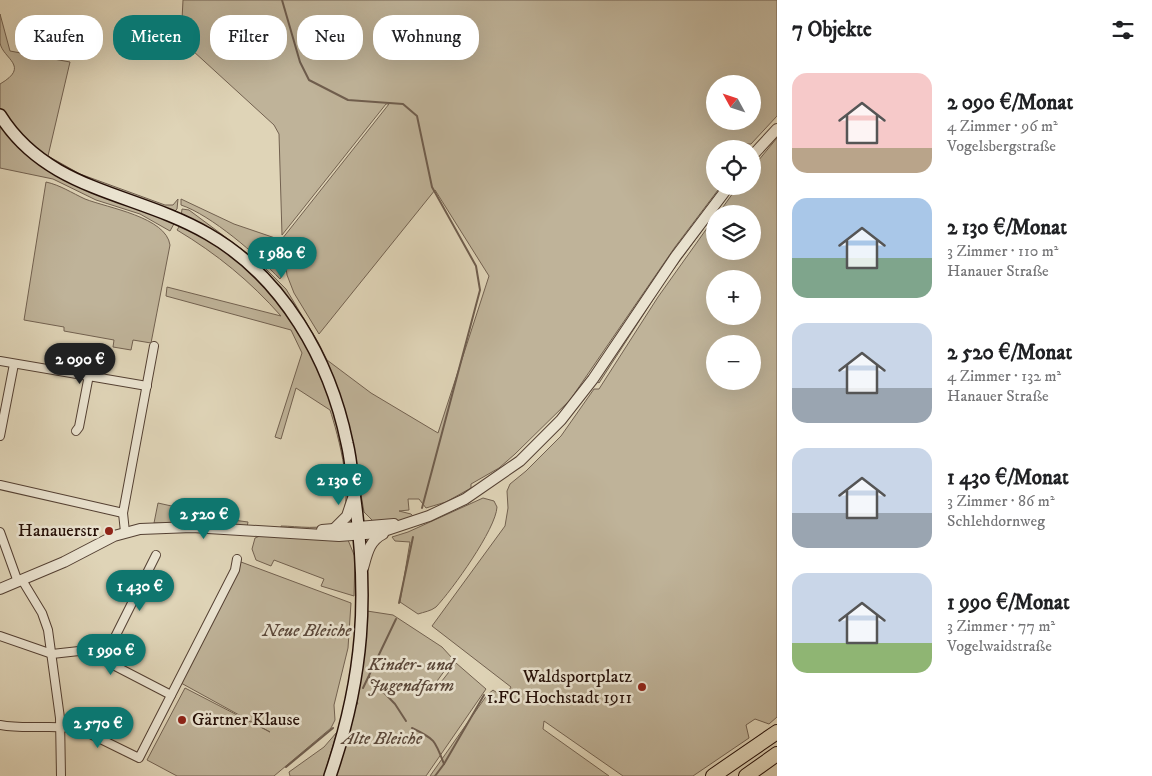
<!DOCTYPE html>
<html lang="de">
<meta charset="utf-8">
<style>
body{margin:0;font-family:"IM FELL DW Pica",serif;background:#f2f2f2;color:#202124;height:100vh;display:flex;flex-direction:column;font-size:19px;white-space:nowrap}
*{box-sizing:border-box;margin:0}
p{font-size:16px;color:#757577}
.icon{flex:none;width:28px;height:28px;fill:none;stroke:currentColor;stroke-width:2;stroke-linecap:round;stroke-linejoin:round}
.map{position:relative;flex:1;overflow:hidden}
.sheet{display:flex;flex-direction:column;background:#fff;width:375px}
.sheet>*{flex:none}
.banner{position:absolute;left:15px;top:15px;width:475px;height:45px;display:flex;gap:10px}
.needle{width:32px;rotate:310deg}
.controls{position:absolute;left:706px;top:75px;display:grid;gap:10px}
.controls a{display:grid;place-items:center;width:55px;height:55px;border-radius:50%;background:#fff;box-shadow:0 5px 20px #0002;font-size:25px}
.price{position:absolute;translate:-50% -42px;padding:0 11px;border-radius:18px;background:#0f766e;color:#fff;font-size:16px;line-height:32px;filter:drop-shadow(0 1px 2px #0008)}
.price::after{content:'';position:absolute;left:50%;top:30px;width:15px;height:11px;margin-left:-8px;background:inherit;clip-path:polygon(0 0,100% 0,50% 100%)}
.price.selected{background:#222;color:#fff}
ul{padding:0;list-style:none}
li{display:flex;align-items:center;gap:15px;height:125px;padding:0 15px}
li span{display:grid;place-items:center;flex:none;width:140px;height:100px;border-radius:15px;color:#555}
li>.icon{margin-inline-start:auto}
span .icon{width:60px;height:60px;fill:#fffc;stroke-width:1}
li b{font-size:21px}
h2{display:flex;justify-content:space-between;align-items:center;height:60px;padding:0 15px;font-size:21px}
.chip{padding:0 18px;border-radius:20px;background:#fff;box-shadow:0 5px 20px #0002;font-size:18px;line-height:45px}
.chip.selected{background:#0f766e;color:#fff}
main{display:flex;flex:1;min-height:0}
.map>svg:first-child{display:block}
.green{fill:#bfb399;stroke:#726150;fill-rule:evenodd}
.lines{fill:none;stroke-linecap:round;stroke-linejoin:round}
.stream{stroke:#6f5d4d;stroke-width:2}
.minor-casing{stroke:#544033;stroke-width:10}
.tertiary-casing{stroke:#544033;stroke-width:12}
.secondary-casing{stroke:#250f07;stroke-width:14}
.motorway-casing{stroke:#250f07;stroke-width:16}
.minor{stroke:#eae3d0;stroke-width:8}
.tertiary{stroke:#eae3d0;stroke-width:10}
.secondary{stroke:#eae3d0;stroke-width:11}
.motorway{stroke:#dfd4b7;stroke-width:14}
.poi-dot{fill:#8f2418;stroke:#eae3d0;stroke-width:2}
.labels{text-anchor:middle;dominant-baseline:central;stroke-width:5;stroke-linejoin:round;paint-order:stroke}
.poi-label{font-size:18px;fill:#250f07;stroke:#eae3d0;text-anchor:end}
.park-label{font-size:18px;font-style:italic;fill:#5b483a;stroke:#eae3d0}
</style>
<main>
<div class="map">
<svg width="777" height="776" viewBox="0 0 777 776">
<rect width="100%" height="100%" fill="#dfd4b7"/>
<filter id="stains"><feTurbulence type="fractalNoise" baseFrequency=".004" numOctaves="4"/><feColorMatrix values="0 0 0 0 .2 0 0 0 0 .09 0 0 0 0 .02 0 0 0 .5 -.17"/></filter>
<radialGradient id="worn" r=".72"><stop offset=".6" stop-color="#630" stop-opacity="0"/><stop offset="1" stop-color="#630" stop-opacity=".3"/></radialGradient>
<g class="green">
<path d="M183,0H777V116L751,144H744L740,149H715V186H721L675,247L570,400L515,454L499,468L471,484V488L446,502L426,508L419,499H408L409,510L399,511L411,514L414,517L396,522H374L364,512L356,465L341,409L280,294L181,217L182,209L189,210L259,262L286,289L318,342L327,360L371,393L438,433L489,276L435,190L319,334L294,293L287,275L282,239L389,104H386L282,235L279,134L274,125L181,40ZM715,84H752V121H715Z"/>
<path d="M0,14L10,51L70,62L48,156L80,174L165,205H173L178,199L177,209L173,213L62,171L10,125L0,108V84C31,66 3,59 0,43C0,34 0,23 0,14Z"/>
<path d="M0,125C16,150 39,166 65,180L175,222L170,231L140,214L96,200L53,179L0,168Z"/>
<path d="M777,138V717L769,724L755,719L746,725L749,738L693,776H623L544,721L543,729L609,776H430L487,695L493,690L504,698L511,687L432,626L505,526L508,508L507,491L510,484L526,471L561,436L594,389H599L658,297L715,217V251H752V214H718L738,186H752L753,167ZM715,279H752V316H715ZM715,344H752V381H715Z"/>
<path d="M46,182C60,185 72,193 85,199C108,208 166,217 170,245L151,343L133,340L131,350L113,347L114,340L64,331V327L24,320Z"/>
<polygon points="732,186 735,186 667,278 599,383 595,380 679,257"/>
<path d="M181,199L234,224L278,239L281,277L280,279C257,255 211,215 181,205Z"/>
<path d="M181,224C217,243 249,266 276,298C317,349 345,417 348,483C348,497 351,512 340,522C326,535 297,530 281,529V526C297,526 322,531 336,522C359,508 337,431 330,410L296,388L281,439L275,437L302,353L291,330L166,296L167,287L281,316C250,281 217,254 177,230Z"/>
<path d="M483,498L494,501L497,507C496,529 452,590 436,607C431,611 424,612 418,614L400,602L410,542L395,541L392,537L408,532Z"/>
<polygon points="158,503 185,509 195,515 248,522 247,527 154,523"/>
<polygon points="260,536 348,540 355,557 354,596 321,586 324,579 274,560 271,566 256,560 252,549 255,538"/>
<polygon points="241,562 351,603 348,648 334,705 335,720 331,728 274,776 177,776 147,760 185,688 270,732 181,683 222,604"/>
<polygon points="367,611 393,615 442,647 453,659 432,688 434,691 456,663 486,689 426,776 335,776 352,712 358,703 355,700"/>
<polygon points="337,732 324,776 290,776 289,772 324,747"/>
</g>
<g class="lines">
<g class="stream">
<polyline points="282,0 300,62 309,80 348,100 403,104 417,116 432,187 476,266 480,290 422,508"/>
<polyline points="399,603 413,537"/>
<polyline points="369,677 395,704 406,721"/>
<polyline points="363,688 396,619"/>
<path d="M412,728C435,739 435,740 444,764L435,776"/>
<polyline points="444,764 484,695"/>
<polyline points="286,767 333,728"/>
</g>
<g class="minor-casing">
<g id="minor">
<polyline points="0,361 147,386"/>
<polyline points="76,431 79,427 89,375"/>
<polyline points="0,436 14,364"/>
<polyline points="0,485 123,513"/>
<polyline points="0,532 18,582"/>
<polyline points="125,532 123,513 154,346"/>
<polyline points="22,580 42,613 48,630 60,718 61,776"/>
<polyline points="0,636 52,654 79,651 88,652 171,695"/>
<polyline points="104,659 156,555"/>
<path d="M0,725C27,730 54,724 80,729L139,758L235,570L237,559"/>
</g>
</g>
<g class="tertiary-casing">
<g id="tertiary">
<polyline points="752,156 777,129"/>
<polyline points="335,528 347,516 353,498"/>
<polyline points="322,530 394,524"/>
<path d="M363,568C367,554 369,541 383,534"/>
<polyline points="0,589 64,562 114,536 140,529 192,527 339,536 378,533 429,516 465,499 520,461 561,420 593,379 676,256 729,186"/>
</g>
</g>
<g class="secondary-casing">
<path id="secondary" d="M0,115C48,192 136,192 208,234C283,277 330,360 347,443C351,459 352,476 354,493C369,596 364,677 330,776"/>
</g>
<g class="motorway-casing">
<g id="motorway">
<polyline points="713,776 777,732"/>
<polyline points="746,776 777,754"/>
</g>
</g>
<use href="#minor" class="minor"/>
<use href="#tertiary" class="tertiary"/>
<use href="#secondary" class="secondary"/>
<use href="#motorway" class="motorway"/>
</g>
<g class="poi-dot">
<circle cx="109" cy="531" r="5"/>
<circle cx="642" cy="687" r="5"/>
<circle cx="182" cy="720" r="5"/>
</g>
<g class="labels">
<g class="poi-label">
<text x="99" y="531">Hanauerstr</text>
<text x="632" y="677">Waldsportplatz<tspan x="632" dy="21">1.FC Hochstadt 1911</tspan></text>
<text x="192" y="720" text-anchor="start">Gärtner Klause</text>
</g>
<g class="park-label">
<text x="307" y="631">Neue Bleiche</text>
<text x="411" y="665">Kinder- und<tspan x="411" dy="21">Jugendfarm</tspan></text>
<text x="382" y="739">Alte Bleiche</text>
</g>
</g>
<rect width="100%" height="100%" filter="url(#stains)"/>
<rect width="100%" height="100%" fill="url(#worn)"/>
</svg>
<div class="controls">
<a><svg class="needle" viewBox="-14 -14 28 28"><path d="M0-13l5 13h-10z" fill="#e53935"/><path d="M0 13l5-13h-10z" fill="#757577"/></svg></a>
<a><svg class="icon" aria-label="locate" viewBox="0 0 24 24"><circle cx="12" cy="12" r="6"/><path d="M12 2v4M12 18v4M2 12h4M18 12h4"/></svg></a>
<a><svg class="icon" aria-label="layers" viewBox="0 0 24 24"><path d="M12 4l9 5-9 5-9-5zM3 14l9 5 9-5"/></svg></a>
<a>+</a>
<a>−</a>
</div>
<b class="price" style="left:282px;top:279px">1 980 €</b>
<b class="price selected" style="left:80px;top:385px">2 090 €</b>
<b class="price" style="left:339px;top:506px">2 130 €</b>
<b class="price" style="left:204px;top:540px">2 520 €</b>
<b class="price" style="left:140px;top:612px">1 430 €</b>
<b class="price" style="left:111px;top:676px">1 990 €</b>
<b class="price" style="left:98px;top:749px">2 570 €</b>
<div class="banner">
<a class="chip">Kaufen</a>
<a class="chip selected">Mieten</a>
<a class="chip">Filter</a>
<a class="chip">Neu</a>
<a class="chip">Wohnung</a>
</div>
</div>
<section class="sheet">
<h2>7 Objekte<svg class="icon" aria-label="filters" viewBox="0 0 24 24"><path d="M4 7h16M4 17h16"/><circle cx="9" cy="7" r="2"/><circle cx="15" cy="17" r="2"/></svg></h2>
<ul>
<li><span style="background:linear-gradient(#f6c9c9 75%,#b9a48a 0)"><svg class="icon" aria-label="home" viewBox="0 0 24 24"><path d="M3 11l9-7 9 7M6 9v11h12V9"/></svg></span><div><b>2 090 €/Monat</b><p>4 Zimmer · 96 m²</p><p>Vogelsbergstraße</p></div></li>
<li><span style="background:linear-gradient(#a9c7e8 60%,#7fa58c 0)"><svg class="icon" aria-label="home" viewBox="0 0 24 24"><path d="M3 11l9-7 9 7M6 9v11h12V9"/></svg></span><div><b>2 130 €/Monat</b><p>3 Zimmer · 110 m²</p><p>Hanauer Straße</p></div></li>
<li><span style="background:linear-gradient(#c9d6e8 65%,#9aa5b1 0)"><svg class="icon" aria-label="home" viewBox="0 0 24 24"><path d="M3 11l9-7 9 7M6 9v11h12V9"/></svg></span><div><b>2 520 €/Monat</b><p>4 Zimmer · 132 m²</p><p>Hanauer Straße</p></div></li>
<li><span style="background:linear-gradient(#c9d6e8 65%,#9aa5b1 0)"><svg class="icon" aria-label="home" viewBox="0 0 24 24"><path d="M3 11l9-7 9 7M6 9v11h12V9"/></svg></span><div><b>1 430 €/Monat</b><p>3 Zimmer · 86 m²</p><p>Schlehdornweg</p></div></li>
<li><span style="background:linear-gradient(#c9d6e8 70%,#8fb573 0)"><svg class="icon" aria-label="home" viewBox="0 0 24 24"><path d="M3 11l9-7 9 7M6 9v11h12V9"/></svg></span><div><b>1 990 €/Monat</b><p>3 Zimmer · 77 m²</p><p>Vogelwaidstraße</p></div></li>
</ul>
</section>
</main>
